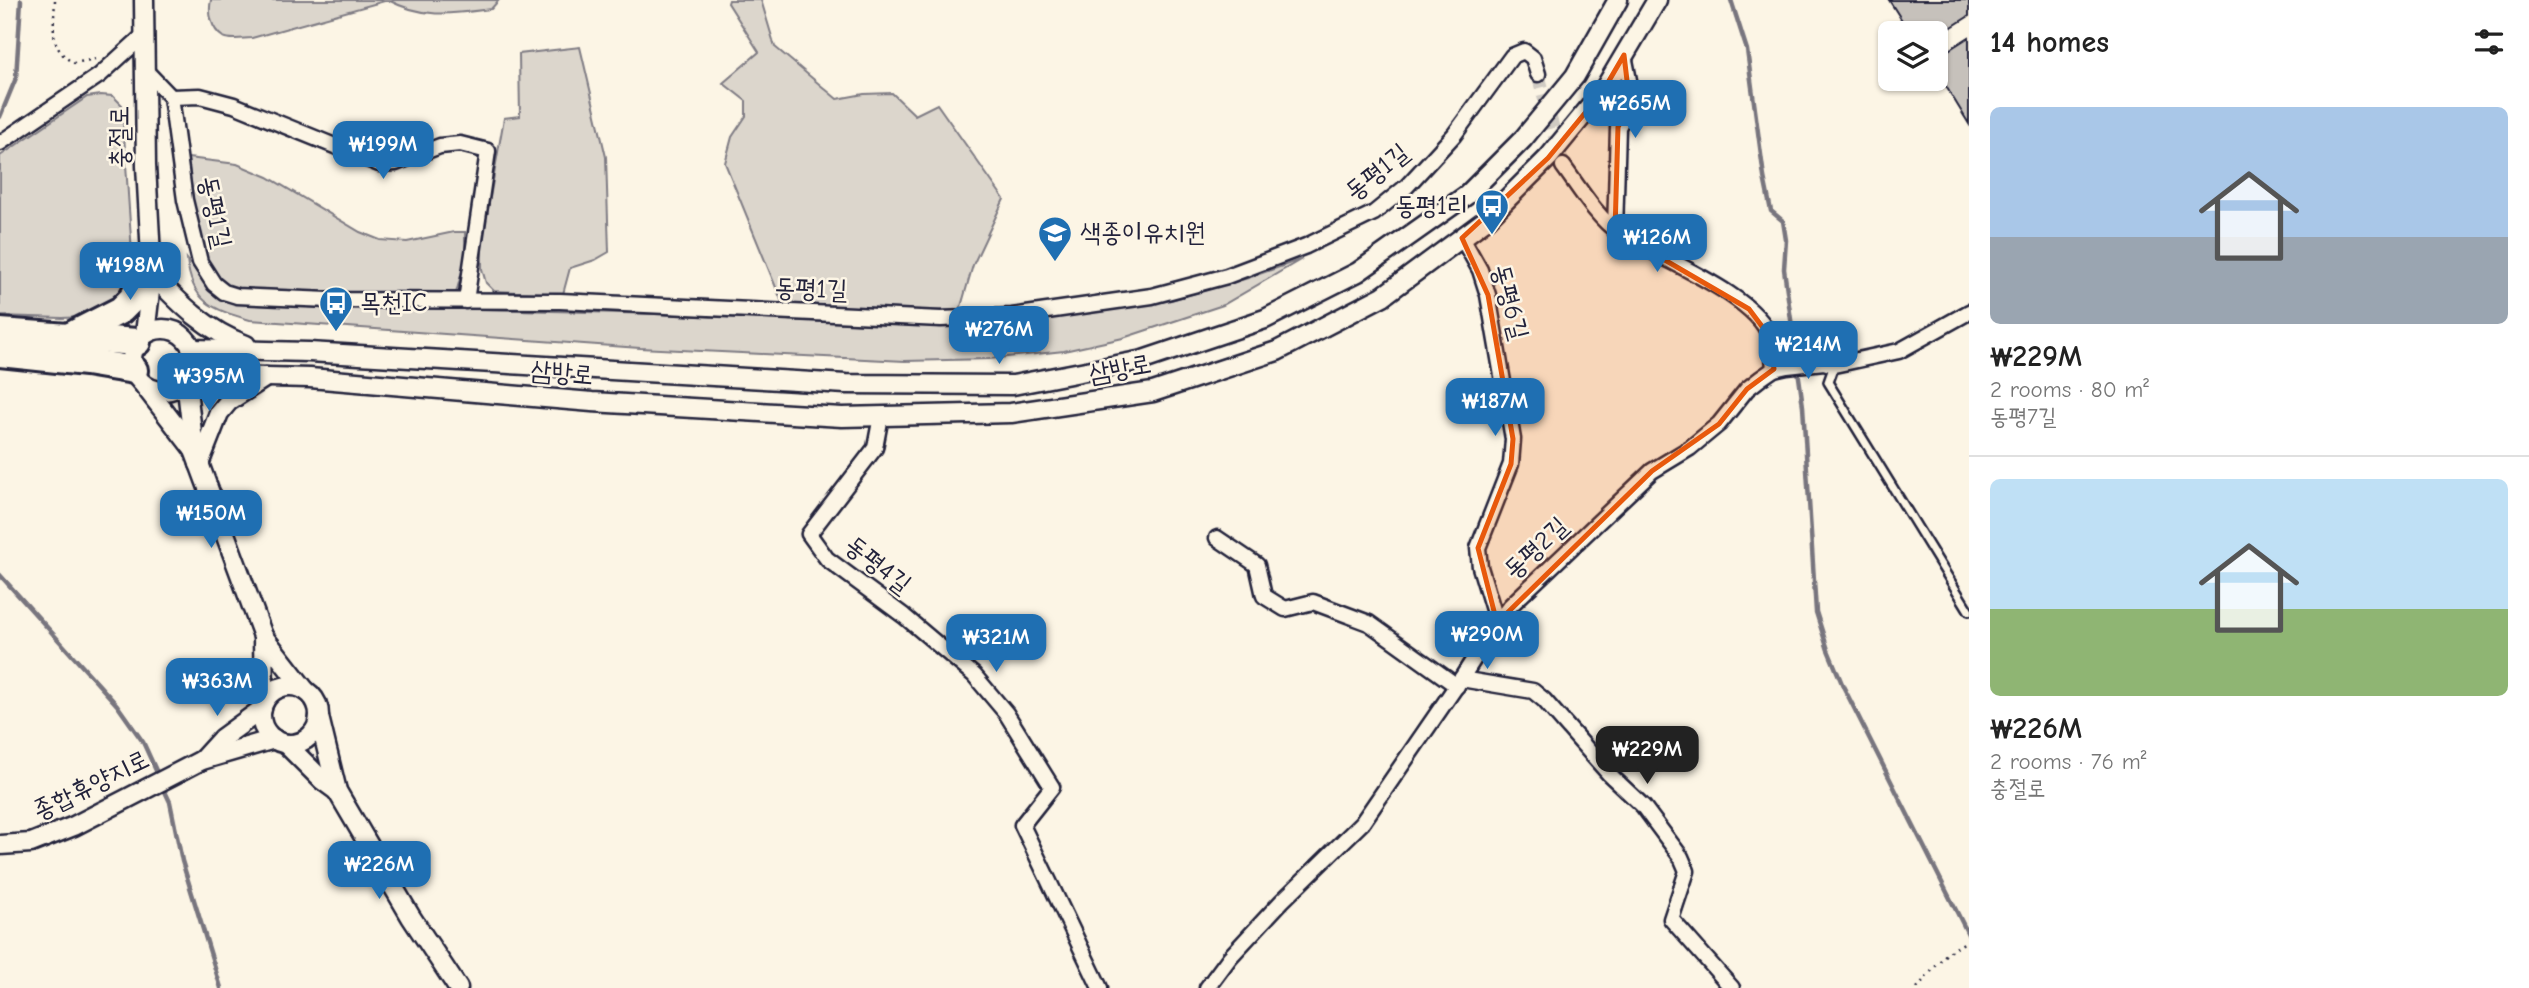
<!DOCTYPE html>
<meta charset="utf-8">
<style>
body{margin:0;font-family:"Comic Neue","Poor Story",sans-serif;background:#f2f2f2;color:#222;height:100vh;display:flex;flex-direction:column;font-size:26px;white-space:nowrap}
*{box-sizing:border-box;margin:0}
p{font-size:23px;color:#767676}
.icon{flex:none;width:38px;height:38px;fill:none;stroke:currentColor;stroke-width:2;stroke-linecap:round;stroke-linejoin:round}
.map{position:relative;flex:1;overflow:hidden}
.details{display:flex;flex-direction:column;background:#fff;width:560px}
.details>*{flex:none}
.fabs{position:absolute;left:1878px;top:21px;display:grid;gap:14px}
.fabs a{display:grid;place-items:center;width:70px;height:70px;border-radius:10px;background:#fff;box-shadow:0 2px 5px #0004;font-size:35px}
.price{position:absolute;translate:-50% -60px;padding:0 16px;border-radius:14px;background:#1f6fb2;color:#fff;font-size:23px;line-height:46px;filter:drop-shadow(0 2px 4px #0008)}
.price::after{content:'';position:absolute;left:50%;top:42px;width:21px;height:16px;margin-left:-10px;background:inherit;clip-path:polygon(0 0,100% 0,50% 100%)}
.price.on{background:#222;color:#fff}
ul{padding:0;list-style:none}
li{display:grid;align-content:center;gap:14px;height:371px;padding:0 21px}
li+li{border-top:2px solid #e0e0e0}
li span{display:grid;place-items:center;height:217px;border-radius:10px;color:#555}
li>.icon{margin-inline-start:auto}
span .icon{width:126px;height:126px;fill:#fffc;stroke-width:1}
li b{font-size:30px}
h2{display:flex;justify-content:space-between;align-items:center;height:84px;padding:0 21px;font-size:30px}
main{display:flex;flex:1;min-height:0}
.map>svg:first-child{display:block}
.green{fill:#dcd6cc;stroke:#7f7c84;stroke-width:2}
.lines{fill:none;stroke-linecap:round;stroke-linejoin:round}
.stream{stroke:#78757e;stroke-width:4.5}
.building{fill:#c6c1bb;stroke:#22223b;stroke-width:2}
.minor-tunnel{stroke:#d0cbc3;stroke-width:14;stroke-dasharray:14 7;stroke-linecap:butt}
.service-casing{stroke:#22223b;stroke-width:12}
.minor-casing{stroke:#22223b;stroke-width:19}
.tertiary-casing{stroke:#22223b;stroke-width:23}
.motorway-casing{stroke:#22223b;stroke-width:32}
.path{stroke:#22223b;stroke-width:2.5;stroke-dasharray:2 5;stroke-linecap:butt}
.service{stroke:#fcf5e5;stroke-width:7}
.minor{stroke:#fcf5e5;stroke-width:14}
.tertiary{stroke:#fcf5e5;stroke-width:18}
.motorway{stroke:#fcf5e5;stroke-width:26}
.marked{fill:#e8590c;fill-opacity:0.2;stroke:#e8590c;stroke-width:5;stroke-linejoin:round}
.labels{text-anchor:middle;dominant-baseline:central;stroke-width:5;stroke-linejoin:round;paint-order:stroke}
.street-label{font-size:26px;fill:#22223b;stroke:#fcf5e5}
.poi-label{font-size:26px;fill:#22223b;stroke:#fcf5e5;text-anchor:start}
</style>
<main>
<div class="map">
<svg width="1969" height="988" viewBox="0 0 1969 988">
<rect width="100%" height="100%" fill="#fcf5e5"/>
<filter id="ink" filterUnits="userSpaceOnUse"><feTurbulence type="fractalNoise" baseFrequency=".0143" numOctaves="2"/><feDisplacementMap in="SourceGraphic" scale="14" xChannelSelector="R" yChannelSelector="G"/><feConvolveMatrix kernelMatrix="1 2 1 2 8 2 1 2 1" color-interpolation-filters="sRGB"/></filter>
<g filter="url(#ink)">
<g class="green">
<path d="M211,0H499L491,9C452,14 424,19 388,0L252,38C244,38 231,41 223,37C211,29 208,13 211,0Z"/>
<polygon points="729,0 761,0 775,47 837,99 864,94 892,93 915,115 937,104 1004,199 973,265 960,310 890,312 784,307 725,163 732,137 746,116 746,101 723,83 759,52 728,3"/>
<polygon points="580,47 606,157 609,252 595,260 570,268 563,294 494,291 486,283 482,269 482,243 504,118 520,116 519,54"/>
<polygon points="101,95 113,96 122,105 134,283 103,316 62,318 0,316 0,156 87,97"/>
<path d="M188,158L237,164L268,177L360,232L380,240L407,242L454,232H465V261L456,293H244C232,288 220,283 213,271C194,243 193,192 188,158Z"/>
<path d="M187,259L206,284L220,295L273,303L655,314L896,325H1004L1171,300L1248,278L1302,259L1223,305L1123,338L1064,351L989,359L905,361L640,348L250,320C212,309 191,302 187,259Z"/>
</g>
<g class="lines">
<g class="stream">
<polyline points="1731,0 1747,50 1764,177 1771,211 1783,221 1786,240 1784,269 1803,406 1816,612 1828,650 1843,686 1969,936"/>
<polyline points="0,117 16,78 21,0"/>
<polyline points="0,575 117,705 143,742 159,777"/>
<polyline points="162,785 170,802 182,861 221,988"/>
</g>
</g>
<g class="building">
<polygon points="1889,0 1969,0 1969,16 1936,37 1936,33 1910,33"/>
<polygon points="1969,37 1969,124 1936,70 1936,58"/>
</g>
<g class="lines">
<polyline class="minor-tunnel" points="1538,74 1563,166"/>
<g class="service-casing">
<polyline id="service" points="1834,365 1828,382 1969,611"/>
</g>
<g class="minor-casing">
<g id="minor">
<polyline points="145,70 171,97 185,200 200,262 214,284 224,292 237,296 329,300 560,301 941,319 1012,316 1152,296 1227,276 1306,246 1374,213 1407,186 1454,135 1512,56 1524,51 1533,58 1538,74"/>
<polyline points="171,97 200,96 234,105 379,164 396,163 440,146 460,144 488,151 466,301"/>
<polyline points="0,143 100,75 145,34"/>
<path d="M1563,166C1578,186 1597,218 1618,232C1655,257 1756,294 1770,337C1773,347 1773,359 1774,369"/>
<polyline points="1615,231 1618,127 1630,106 1631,90 1624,55"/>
<polyline points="1462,238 1480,270 1488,295 1513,439 1511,464 1478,548 1480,567 1497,623"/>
<polyline points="881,416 875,448 809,534 827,559 904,616 974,675 1006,713 1052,787 1022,825 1100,988"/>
<polyline points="1217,538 1257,565 1264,596 1285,609 1313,602 1369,623 1457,686"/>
<polyline points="1461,679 1533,691 1544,700 1609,774 1643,806 1681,857 1687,871 1671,919 1732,988"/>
<polyline points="1207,988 1230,957 1282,901 1362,823 1461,679 1497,623 1510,606 1652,471 1690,448 1719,424 1747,389 1761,378 1774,369 1787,366 1824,362 1834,365 1899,351 1969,312"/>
</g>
</g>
<g class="tertiary-casing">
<g id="tertiary">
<polyline points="144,0 146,166 152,274 145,334"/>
<path d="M152,274C180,304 206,330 246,345"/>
<circle cx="163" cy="360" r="31"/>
<polyline points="192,349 309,352 846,384 1013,385 1143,360 1265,319 1358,272 1467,195 1523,139 1575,76 1618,0"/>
<polyline points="190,375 310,378 592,402 842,417 1011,413 1153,392 1277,351 1383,296 1487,219 1548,158 1603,91 1657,0"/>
<polyline points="186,380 194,450 263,636 305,690"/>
<polyline points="143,384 194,450"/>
<polyline points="199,464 219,413 229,401 266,377"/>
<polyline points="263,636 264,702"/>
<circle cx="290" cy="715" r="29"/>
<polyline points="319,717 337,791 411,917 458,988"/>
<polyline points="286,744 322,780 337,791"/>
<polyline points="202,760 222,738 262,709"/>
<polyline points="0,845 31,843 74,826 202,760 274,739"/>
</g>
</g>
<g class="motorway-casing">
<g id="motorway">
<polyline points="0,332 137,342"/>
<polyline points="70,336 121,310 132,299 151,263"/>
<polyline points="0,353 86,362 134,370"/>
</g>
</g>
<g class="path">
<path d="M55,0C54,26 48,49 74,63L95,59"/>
<polyline points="1917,988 1947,953 1969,940"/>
</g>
<use href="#service" class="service"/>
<use href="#minor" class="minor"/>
<use href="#tertiary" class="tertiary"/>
<use href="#motorway" class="motorway"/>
</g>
</g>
<path class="marked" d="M1624,55L1630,106L1618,127L1615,231L1749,309L1770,337L1774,369L1747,389L1719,424L1652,471L1497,623L1478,548L1511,464L1513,439L1488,295L1462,238L1548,158L1603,91Z"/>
<defs>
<g id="bus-pin" transform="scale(1.75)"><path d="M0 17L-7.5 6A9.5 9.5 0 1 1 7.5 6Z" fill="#1f6fb2" stroke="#fcf5e5"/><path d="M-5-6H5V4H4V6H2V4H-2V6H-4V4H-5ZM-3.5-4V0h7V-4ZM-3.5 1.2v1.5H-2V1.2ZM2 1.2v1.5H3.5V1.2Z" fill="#fff"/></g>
<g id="school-pin" transform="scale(1.75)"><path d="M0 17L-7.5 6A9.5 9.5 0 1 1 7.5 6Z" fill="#1f6fb2" stroke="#fcf5e5"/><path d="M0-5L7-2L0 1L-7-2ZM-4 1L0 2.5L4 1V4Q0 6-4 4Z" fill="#fff"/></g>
</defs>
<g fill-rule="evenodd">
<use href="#bus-pin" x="1492" y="206"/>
<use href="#school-pin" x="1055" y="233"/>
<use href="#bus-pin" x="336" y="303"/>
</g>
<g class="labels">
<g class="street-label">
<text transform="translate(120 137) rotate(-90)">충절로</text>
<text transform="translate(1377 172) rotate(-39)">동평1길</text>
<text transform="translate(215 212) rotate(78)">동평1길</text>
<text transform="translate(811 289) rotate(2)">동평1길</text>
<text transform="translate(1510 302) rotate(75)">동평6길</text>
<text transform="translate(1120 369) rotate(-10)">삼방로</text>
<text transform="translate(562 373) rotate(5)">삼방로</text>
<text transform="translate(1536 548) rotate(-43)">동평2길</text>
<text transform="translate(878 565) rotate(38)">동평4길</text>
<text transform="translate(91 785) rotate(-26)">종합휴양지로</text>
</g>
<g class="poi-label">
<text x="1468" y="206" text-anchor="end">동평1리</text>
<text x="1080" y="233">색종이유치원</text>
<text x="360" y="303">목천IC</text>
</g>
</g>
</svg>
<div class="fabs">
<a><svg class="icon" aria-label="layers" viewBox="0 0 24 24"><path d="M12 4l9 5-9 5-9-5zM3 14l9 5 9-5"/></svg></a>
</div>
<b class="price" style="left:1635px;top:140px">₩265M</b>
<b class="price" style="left:383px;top:181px">₩199M</b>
<b class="price" style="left:1657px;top:274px">₩126M</b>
<b class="price" style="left:130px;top:302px">₩198M</b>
<b class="price" style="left:999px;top:366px">₩276M</b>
<b class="price" style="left:1808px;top:381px">₩214M</b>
<b class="price" style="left:209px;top:413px">₩395M</b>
<b class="price" style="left:1495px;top:438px">₩187M</b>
<b class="price" style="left:211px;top:550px">₩150M</b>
<b class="price" style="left:1487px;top:671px">₩290M</b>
<b class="price" style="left:996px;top:674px">₩321M</b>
<b class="price" style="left:217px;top:718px">₩363M</b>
<b class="price on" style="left:1647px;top:786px">₩229M</b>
<b class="price" style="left:379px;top:901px">₩226M</b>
</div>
<section class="details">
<h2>14 homes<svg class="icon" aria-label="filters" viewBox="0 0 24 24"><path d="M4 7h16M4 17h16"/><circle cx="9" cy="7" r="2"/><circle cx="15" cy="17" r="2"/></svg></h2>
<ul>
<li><span style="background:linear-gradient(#a9c7e8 60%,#9aa5b1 0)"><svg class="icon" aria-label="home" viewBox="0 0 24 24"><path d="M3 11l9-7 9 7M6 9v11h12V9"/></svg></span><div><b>₩229M</b><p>2 rooms · 80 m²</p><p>동평7길</p></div></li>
<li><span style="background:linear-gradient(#bfe0f5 60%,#8fb573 0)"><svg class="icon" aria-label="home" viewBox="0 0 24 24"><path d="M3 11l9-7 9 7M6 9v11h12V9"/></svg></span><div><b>₩226M</b><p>2 rooms · 76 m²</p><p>충절로</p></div></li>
</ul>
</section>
</main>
